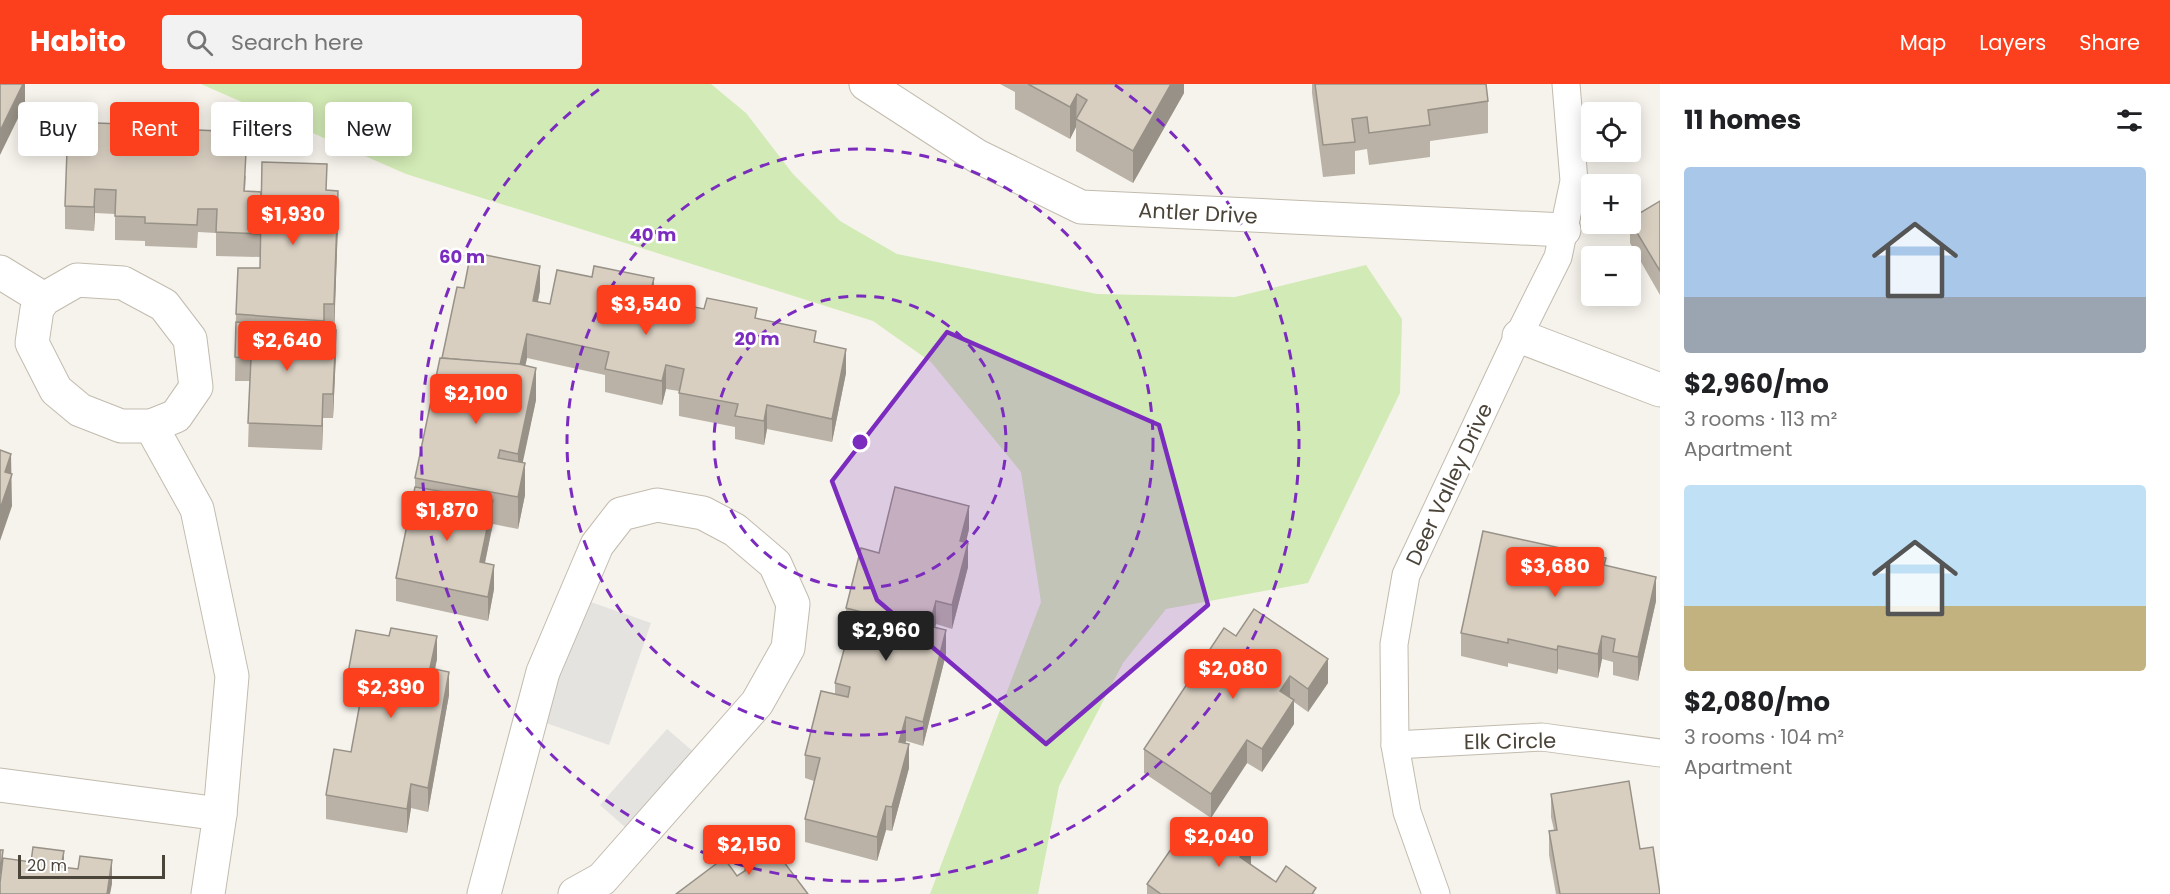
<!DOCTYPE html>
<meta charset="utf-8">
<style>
body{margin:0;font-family:Poppins,sans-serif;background:#f2f2f2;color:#202124;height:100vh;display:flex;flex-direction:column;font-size:22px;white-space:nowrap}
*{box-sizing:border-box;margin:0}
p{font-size:20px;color:#757577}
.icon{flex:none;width:33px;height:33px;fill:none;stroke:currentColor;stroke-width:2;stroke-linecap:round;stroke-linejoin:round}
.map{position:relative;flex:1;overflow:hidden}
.details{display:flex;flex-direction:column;background:#fff;width:510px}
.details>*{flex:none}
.banner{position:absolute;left:18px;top:18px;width:570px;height:54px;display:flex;gap:12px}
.fabs{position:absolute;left:1581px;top:18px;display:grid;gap:12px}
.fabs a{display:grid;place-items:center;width:60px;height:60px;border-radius:6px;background:#fff;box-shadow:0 3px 15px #0003;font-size:30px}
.scale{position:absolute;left:18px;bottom:15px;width:147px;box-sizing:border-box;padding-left:6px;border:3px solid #4b4439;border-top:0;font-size:16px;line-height:21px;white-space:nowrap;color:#4b4439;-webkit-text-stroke:4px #fff;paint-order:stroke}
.price{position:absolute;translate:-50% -51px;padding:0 14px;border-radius:6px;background:#fc3f1d;color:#fff;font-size:20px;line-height:39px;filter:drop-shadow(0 2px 3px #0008)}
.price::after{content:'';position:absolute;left:50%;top:36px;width:18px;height:14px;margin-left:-9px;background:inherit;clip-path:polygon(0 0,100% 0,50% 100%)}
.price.active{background:#222;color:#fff}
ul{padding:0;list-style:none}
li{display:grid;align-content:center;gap:12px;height:318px;padding:0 24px}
li span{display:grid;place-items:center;height:186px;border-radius:6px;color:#555}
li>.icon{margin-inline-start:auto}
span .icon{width:108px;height:108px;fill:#fffc;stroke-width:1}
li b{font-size:26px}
h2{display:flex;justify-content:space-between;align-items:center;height:72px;padding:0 24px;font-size:26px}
.pill{padding:0 21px;border-radius:6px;background:#fff;box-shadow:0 3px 15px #0003;font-size:21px;line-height:54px}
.pill.active{background:#fc3f1d;color:#fff}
header{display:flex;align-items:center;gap:36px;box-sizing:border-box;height:84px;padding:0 30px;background:#fc3f1d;color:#fff}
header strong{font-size:28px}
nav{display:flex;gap:33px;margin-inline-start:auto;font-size:21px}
.search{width:420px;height:54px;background:#f2f2f2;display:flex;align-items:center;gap:15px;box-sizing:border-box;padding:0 21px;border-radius:6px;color:#757577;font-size:22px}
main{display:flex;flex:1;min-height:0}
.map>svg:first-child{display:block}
.green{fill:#d2eab5}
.parking{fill:#e5e3e0}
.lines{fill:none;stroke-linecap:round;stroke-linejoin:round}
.lane-casing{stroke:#c2bbae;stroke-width:29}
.street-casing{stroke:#c2bbae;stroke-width:35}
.lane{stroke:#fff;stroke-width:27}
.street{stroke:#fff;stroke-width:33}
.wall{fill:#bab2a6}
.shaded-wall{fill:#979187}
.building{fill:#d8cfc1;stroke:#979187;stroke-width:1.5}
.marked{fill:#7b2cbf;fill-opacity:0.2;stroke:#7b2cbf;stroke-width:4.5;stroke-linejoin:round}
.ring{fill:none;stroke:#7b2cbf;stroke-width:3;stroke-dasharray:10 8}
.labels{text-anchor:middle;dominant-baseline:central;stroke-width:5;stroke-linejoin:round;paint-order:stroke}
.street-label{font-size:21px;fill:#4b4439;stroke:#fff}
.centre{fill:#7b2cbf;stroke:#fff;stroke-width:3}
.ring-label{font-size:18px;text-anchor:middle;font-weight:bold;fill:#7b2cbf;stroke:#fff;stroke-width:5;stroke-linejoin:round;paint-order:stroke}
</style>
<header>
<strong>Habito</strong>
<div class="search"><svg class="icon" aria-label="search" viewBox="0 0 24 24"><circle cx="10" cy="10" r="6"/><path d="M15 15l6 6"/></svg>Search here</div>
<nav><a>Map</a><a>Layers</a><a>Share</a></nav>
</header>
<main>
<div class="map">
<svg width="1660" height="810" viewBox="0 0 1660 810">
<rect width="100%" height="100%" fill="#f6f3ec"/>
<polygon class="green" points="201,0 711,0 746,29 793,90 840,137 897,170 1097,210 1235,213 1366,181 1402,235 1400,309 1308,499 1166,525 1123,579 1059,702 1038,810 930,810 1041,518 1021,388 931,278 873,237 406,90"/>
<g class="parking">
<polygon points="585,516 651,539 609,661 543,638"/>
<polygon points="667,645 717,688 650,765 600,721"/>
</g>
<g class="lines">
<g class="lane-casing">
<g id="lane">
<polyline points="1395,661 1542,653 1660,669"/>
<polyline points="1436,810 1407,728 1395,661 1394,560 1406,491 1514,261 1558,173 1574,97 1566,0"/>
</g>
</g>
<g class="street-casing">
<g id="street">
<polyline points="866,0 977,72 1081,123 1564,146"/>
<polyline points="0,188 44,215"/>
<polygon points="77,196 123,199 164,221 190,255 196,303 176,332 151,342 121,342 80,326 56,306 32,259 37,225 44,215"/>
<polyline points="1519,252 1660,306"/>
<polyline points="151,342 197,425 232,592 220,730 208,810"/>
<polyline points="0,701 220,730"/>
<polyline points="484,810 543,588 597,461 621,430 657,421 703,429 735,446 775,480 793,520 788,564 757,619 602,795 575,810"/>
</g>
</g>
<use href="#lane" class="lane"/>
<use href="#street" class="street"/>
</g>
<g class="wall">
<polygon points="1000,0 1184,0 1184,9 1133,99 1076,67 1076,43 1070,55 1015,25 1015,8"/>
<polygon points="1312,0 1486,0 1488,17 1488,49 1430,57 1430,73 1369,81 1367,65 1355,67 1355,90 1323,93 1312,9"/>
<polygon points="174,45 220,67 246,92 245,107 327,106 338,139 334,246 336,269 333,334 323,334 322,366 248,363 250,297 235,297 236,230 260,184 260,173 216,172 216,149 198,148 197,164 145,162 145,157 115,156 115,130 95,129 94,147 65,145 65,122"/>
<polygon points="1660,117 1660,211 1630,159 1630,135"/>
<polygon points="464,204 540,206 538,218 550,220 654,215 704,225 757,235 816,259 846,289 832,358 767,345 764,361 735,355 735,343 679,332 679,307 666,305 662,321 605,308 605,291 527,274 525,282 536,316 522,379 525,411 518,445 493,440 485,479 494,505 488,537 396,517 396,494 415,403 415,394 442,274"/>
<polygon points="969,445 966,459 968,483 952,545 936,540 935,544 946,570 923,662 906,657 905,659 909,684 892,747 886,746 877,777 805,758 805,735 814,697 805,694 805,671 835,610 835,599 849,549 846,548 846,524 879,469"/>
<polygon points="1606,481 1656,517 1638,597 1613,591 1613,578 1602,575 1598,594 1558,585 1557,590 1508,579 1508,583 1461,572 1461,549"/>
<polygon points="389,552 437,575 435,585 449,611 428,728 411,724 407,749 326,735 326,711 351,668 361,615 348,613 348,589"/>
<polygon points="1236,552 1328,599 1308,628 1294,618 1294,640 1262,688 1247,679 1211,734 1144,689 1144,665"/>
<polygon points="1551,710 1640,765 1660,810 1556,810 1549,771 1549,747 1554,746 1551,733"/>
<polygon points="1210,753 1276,798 1316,810 1147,810 1147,800"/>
<polygon points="744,768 808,810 737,792 744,787"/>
</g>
<g class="shaded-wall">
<polygon points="23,0 25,0 25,20 0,71 0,47"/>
<polygon points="1171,0 1184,0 1184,9 1133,99 1133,67"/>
<polygon points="1077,10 1076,43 1070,55 1070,23"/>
<polygon points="95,105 95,129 94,147 94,123"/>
<polygon points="338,107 338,139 334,252 334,220"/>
<polygon points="540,182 540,206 533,240 533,217"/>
<polygon points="654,194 654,218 649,214"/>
<polygon points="336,246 336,269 333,334 333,310"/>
<polygon points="527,250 527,274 519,312 519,288"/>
<polygon points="846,265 846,289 832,358 832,335"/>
<polygon points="666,281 666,305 662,321 662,297"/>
<polygon points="536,284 536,316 518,401 518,370"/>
<polygon points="323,310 323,334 322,366 322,342"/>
<polygon points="767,321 767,345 764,361 764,337"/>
<polygon points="11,370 12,422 0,457 0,425 5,388"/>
<polygon points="525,379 525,411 518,445 518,413"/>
<polygon points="493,416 493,439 480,502 480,478"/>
<polygon points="969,422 969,445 960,481 960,457"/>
<polygon points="968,459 968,483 952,545 952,521"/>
<polygon points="494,481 494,505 488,537 488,513"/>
<polygon points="1656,493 1656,517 1638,597 1638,573"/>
<polygon points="936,517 936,540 929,566 929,542"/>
<polygon points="946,546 946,570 923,662 923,638"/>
<polygon points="437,552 437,575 430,608 430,584"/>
<polygon points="1602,552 1602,575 1598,594 1598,570"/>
<polygon points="1558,562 1558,585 1557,590 1557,566"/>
<polygon points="1328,575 1328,599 1308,628 1308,605"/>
<polygon points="449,588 449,611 428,728 428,704"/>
<polygon points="1290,592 1290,616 1280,607"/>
<polygon points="1294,616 1294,640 1262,688 1262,665"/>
<polygon points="906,633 906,657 899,681 899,658"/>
<polygon points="1247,656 1247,679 1211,734 1211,710"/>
<polygon points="909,660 909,684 892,747 892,723"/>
<polygon points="411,700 411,724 407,749 407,725"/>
<polygon points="886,722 886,746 877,777 877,753"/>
<polygon points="1251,758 1251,790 1240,773"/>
<polygon points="64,767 64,791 61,783"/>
<polygon points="112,776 112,800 110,810 107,810"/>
</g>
<g class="building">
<polygon points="0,0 23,0 0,47"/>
<polygon points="1028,0 1171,0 1133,67 1076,35 1087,16 1077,10 1070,23"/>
<polygon points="1315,0 1486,0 1488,17 1428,26 1430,41 1369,49 1367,33 1352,35 1355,58 1323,61"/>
<polygon points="124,36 174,39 174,45 220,47 219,67 246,68 244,107 261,108 260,150 216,148 217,125 198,125 197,141 145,139 145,133 115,132 116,106 95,105 94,123 65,122 68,38 123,40"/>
<polygon points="262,78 327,80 326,106 338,107 334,220 324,220 324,237 236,230 238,184 260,184"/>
<polygon points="1660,117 1660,187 1630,137 1630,135"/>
<polygon points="471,168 540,182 533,217 550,220 557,186 592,193 594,182 654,194 649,214 704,225 707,214 757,224 755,234 816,247 814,258 846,265 832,335 767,321 764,337 735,332 738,320 679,309 684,285 666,281 662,297 605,285 609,268 527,250 520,281 442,274 457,203 464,204"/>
<polygon points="236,238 336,246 333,310 323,310 322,342 248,339 251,274 235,273"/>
<polygon points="440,274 519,280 536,284 518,370 500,366 498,374 525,379 518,413 415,394"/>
<polygon points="0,366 11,370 5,388 12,390 0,425"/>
<polygon points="415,403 493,416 480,478 494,481 488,513 396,494"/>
<polygon points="895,403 969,422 960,457 968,459 952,521 936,517 929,542 946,546 923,638 906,633 899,658 909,660 892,723 886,722 877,753 805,735 820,674 805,671 821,607 848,613 850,603 835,599 851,540 866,544 870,530 846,524 861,464 879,469"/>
<polygon points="1483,447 1606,474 1604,481 1656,493 1638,573 1613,568 1615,555 1602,552 1598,570 1558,562 1557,566 1508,555 1508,559 1461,549"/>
<polygon points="1254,525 1328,575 1308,605 1290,592 1280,607 1294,616 1262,665 1247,656 1211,710 1144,665 1224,544 1236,552"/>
<polygon points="391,544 437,552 430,584 449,588 428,704 411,700 407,725 326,711 334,665 351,668 365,592 348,589 356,546 389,552"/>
<polygon points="1629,697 1640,765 1653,763 1660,810 1560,810 1549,747 1557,746 1551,710"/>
<polygon points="1220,737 1251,758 1240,773 1276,798 1286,782 1316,804 1312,810 1161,810 1147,800 1189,739 1210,753"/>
<polygon points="765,753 808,810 676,810 724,774 737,792 754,781 744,768"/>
<polygon points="33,763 64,767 61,783 78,785 80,772 112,776 107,810 0,810 0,799 3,774 31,778"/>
<polygon points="0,766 3,766 0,791"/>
</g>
<path class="marked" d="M947,248L1159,341L1208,521L1046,660L877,516L832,397Z"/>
<g class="ring">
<circle cx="860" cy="358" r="146"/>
<circle cx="860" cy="358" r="293"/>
<path d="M1115 1A439 439 0 1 1 605 1"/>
</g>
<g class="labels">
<g class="street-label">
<text transform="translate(1198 129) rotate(3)">Antler Drive</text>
<text transform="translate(1449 400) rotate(-65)">Deer Valley Drive</text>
<text transform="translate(1510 657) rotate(-1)">Elk Circle</text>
</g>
</g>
<circle cx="860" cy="358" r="9" class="centre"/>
<g class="ring-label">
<text x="653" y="157">40 m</text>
<text x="462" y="179">60 m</text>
<text x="757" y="261">20 m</text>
</g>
</svg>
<div class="fabs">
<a><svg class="icon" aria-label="locate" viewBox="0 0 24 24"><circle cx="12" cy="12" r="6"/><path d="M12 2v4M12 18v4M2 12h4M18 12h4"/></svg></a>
<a>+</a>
<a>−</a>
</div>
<div class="scale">20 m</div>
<b class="price" style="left:293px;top:162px">$1,930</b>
<b class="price" style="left:646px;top:252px">$3,540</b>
<b class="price" style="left:287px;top:288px">$2,640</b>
<b class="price" style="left:476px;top:341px">$2,100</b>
<b class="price" style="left:447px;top:458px">$1,870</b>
<b class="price" style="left:1555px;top:514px">$3,680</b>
<b class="price active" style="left:886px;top:578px">$2,960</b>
<b class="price" style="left:1233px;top:616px">$2,080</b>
<b class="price" style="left:391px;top:635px">$2,390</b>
<b class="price" style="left:1219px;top:784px">$2,040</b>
<b class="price" style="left:749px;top:792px">$2,150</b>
<div class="banner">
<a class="pill">Buy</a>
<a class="pill active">Rent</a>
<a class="pill">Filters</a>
<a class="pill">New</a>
</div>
</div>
<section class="details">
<h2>11 homes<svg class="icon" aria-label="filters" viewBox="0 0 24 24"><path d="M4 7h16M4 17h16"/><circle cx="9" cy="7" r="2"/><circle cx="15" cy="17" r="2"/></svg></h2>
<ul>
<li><span style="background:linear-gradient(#a9c7e8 70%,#9aa5b1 0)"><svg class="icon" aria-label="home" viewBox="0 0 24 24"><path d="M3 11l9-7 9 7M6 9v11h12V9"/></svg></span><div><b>$2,960/mo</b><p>3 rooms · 113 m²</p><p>Apartment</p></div></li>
<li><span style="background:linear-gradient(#bfe0f5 65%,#c2b280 0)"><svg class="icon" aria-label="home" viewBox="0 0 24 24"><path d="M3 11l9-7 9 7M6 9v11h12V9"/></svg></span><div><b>$2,080/mo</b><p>3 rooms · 104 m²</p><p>Apartment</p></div></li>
</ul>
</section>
</main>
